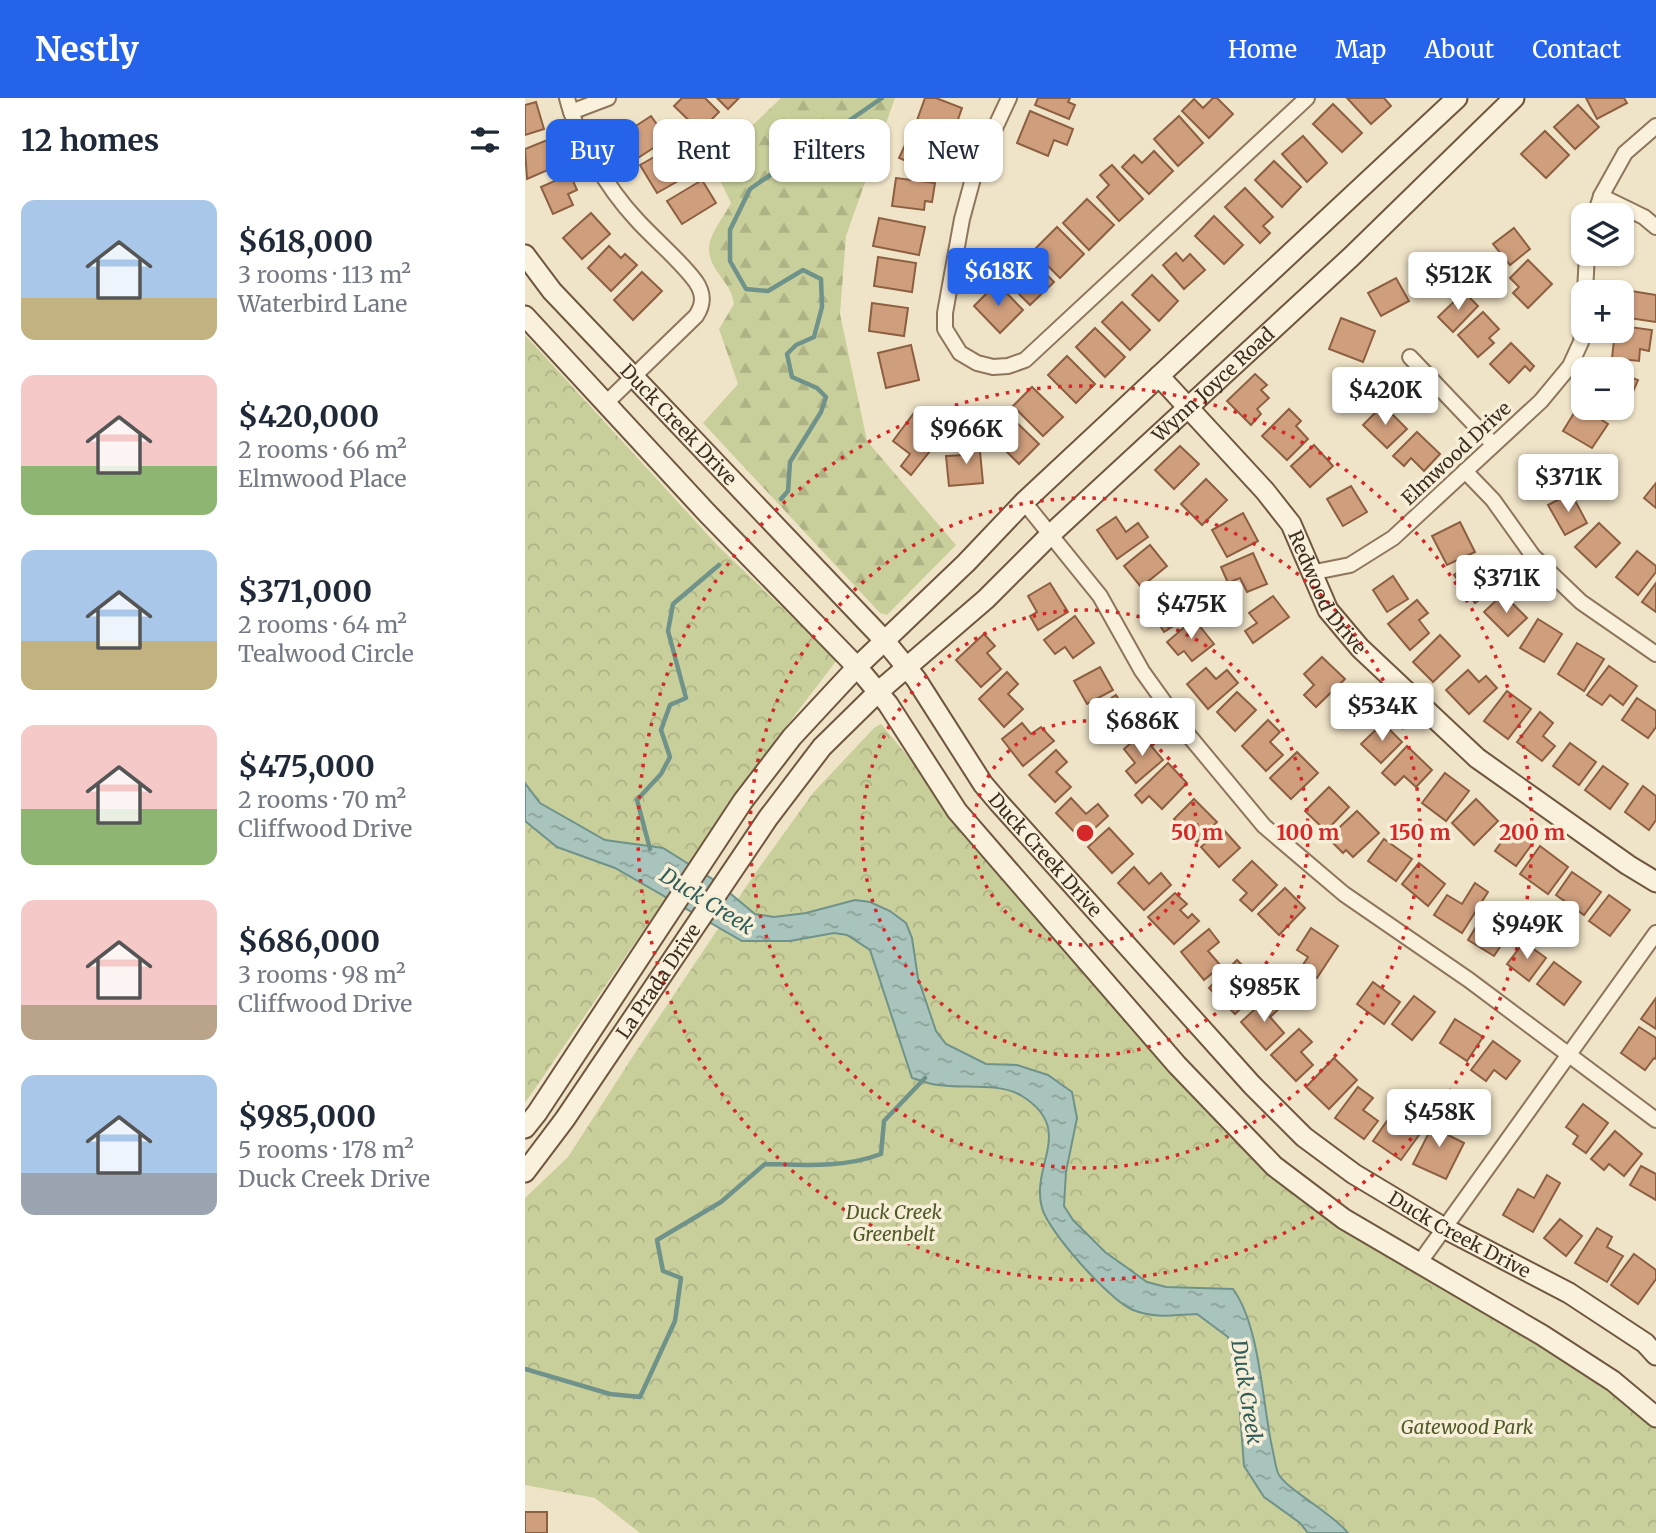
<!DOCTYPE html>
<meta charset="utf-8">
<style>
body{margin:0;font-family:Merriweather,serif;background:#f6f6f7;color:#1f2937;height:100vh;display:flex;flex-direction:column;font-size:26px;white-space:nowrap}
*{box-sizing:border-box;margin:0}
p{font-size:23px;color:#747a83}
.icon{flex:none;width:38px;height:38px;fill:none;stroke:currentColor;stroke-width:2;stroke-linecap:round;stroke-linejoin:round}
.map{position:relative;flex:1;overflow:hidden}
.side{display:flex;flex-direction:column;background:#fff;width:525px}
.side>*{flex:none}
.guide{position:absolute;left:21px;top:21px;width:665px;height:63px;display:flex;gap:14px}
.fabs{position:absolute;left:1046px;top:105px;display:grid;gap:14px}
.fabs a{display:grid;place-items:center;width:63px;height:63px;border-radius:14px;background:#fff;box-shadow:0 2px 5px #0004;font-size:35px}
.price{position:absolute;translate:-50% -60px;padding:0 16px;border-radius:7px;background:#fff;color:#222;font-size:23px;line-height:46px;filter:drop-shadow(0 2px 4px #0008)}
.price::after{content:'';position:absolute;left:50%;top:42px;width:21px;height:16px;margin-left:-10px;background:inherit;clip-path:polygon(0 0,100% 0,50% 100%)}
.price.on{background:#2563eb;color:#fff}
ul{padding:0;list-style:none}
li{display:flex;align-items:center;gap:21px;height:175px;padding:0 21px}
li span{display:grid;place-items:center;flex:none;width:196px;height:140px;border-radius:14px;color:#555}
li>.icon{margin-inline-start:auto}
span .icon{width:84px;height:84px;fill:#fffc;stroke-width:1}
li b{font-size:30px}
h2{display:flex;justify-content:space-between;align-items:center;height:84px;padding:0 21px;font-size:30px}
.pill{padding:0 24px;border-radius:14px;background:#fff;box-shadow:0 2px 5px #0004;font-size:24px;line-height:63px}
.pill.on{background:#2563eb;color:#fff}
header{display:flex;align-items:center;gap:42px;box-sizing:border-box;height:98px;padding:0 35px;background:#2563eb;color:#fff}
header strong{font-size:33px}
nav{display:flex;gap:38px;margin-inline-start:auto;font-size:24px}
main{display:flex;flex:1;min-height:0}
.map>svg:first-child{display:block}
.forest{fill:url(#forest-firs)}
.park{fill:url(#park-crowns)}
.water{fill:url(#water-ripples);stroke:#6f938a;stroke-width:2}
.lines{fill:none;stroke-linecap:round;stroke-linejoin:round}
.stream{stroke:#6f938a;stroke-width:4.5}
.building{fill:#cf9f7d;stroke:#8d5f41;stroke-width:2}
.street-casing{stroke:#8d765c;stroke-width:18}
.secondary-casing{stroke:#6f573f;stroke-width:23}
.street{stroke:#faf1dc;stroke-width:14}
.secondary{stroke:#faf1dc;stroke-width:19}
.ring{fill:none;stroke:#d62828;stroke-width:3.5;stroke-dasharray:3.5 7}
.labels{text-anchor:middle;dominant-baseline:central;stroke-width:7;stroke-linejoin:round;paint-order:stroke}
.street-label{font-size:19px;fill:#3d2e20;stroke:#f7eed8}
.park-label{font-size:19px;font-style:italic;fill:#4d5a26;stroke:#f7eed8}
.water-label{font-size:21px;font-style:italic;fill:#2f5d5a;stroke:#f7eed8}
.centre{fill:#d62828;stroke:#f7eed8;stroke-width:3.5}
.ring-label{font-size:21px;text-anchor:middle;font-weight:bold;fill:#d62828;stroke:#f7eed8;stroke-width:7;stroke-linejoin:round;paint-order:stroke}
</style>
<header>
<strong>Nestly</strong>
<nav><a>Home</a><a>Map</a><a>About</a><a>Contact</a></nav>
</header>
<main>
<section class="side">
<h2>12 homes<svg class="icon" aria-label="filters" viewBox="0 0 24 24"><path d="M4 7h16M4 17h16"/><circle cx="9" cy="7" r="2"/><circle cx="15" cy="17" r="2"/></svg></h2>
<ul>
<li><span style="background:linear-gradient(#a9c7e8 70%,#c2b280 0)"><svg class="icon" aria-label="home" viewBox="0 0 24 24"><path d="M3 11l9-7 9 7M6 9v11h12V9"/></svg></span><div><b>$618,000</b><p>3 rooms · 113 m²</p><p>Waterbird Lane</p></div></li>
<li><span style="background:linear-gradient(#f6c9c9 65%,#8fb573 0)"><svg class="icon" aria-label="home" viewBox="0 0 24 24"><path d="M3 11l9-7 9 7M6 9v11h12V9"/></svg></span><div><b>$420,000</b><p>2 rooms · 66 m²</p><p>Elmwood Place</p></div></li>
<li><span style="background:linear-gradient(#a9c7e8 65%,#c2b280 0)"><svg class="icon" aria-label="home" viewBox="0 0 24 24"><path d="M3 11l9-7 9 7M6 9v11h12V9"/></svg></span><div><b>$371,000</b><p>2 rooms · 64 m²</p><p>Tealwood Circle</p></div></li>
<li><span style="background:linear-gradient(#f6c9c9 60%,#8fb573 0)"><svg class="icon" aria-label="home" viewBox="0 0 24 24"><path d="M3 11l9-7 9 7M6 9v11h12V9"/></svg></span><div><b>$475,000</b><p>2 rooms · 70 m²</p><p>Cliffwood Drive</p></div></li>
<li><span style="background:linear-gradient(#f6c9c9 75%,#b9a48a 0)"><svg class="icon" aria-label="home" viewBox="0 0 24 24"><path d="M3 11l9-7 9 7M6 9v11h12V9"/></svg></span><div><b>$686,000</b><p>3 rooms · 98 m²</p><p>Cliffwood Drive</p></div></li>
<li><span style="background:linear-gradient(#a9c7e8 70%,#9aa5b1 0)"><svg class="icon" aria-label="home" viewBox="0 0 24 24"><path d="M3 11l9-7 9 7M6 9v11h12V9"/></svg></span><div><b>$985,000</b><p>5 rooms · 178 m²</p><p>Duck Creek Drive</p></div></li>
</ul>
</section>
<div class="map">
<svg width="1131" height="1435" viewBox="0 0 1131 1435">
<defs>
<pattern id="forest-firs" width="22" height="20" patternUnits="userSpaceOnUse" patternTransform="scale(1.75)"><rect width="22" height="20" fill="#c9cf9b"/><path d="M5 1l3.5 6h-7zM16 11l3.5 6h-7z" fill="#aeb285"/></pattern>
<pattern id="park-crowns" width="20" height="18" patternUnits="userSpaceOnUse" patternTransform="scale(1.75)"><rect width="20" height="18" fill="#c9cf9b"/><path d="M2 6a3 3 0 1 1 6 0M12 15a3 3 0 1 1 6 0" fill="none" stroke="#aeb285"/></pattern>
<pattern id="water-ripples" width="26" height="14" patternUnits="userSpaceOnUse" patternTransform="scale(1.75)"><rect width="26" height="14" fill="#a9c4bc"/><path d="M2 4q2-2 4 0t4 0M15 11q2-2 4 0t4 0" fill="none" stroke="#8ba098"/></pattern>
</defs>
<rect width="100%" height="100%" fill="#f0e4c8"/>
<path class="forest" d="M256,0H370L321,138L315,216L342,343L431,447L362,517L355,515L178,325L213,286L194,231L209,206C207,193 201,186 194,176C172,147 191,133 206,105L187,66Z"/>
<g class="park">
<polygon points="0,237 194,449 312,562 234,664 0,1005"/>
<polygon points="356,626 386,662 442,742 496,802 572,884 822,1131 1069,1279 1131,1330 1131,1435 115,1435 70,1400 0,1387 0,1100 43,1059 110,955 231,774 288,695 349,630"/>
</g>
<path class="water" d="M0,685L15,705L80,742L138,750L189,782L230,816L249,819L281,815L330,802L345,804L365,813L381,825L387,840L393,880L411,933L421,946L461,966L492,967L523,977L547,994L552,1020L541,1074L539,1108L548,1122L580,1154L622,1184L641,1189L708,1191C735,1228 737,1303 747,1349C749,1357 750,1367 753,1375C758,1389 810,1417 823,1435H783L775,1425L739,1399L719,1368L712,1276L703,1239L672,1216C648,1217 631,1221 608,1212C585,1203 523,1133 517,1110C505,1067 551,1032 497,998C475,984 437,991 413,987C404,986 395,982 387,980L345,852L322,837L309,835L265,843H217L90,770L32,749L0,723Z"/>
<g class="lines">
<g class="stream">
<polyline points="256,401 263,393 265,364 296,314 301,299 292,290 267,279 262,256 271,247 289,239 297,209 296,181 278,172 243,193 221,191 205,163 205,132 225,91 357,0"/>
<polyline points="125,751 112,702 136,676 145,659 136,632 145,607 161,600 143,533 148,506 194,467"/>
<path d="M0,1271L85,1296L115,1299L150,1223L156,1180L138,1173L132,1142L196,1104L240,1066C280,1067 319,1070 356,1056L359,1023L400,980"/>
</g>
</g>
<g class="building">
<polygon points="157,0 180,0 194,14 175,33 149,8"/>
<polygon points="192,0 214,0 203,11"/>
<polygon points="400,0 411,0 437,10 431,27 426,26 421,40 390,28"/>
<polygon points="513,0 545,0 543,4 550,7 544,21 510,7"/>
<polygon points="688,0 692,0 708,16 684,40 657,13 669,1 678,10"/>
<polygon points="822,0 859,0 866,8 846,26"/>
<polygon points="1061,0 1099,0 1102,5 1072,21"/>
<polygon points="11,4 19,31 0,37 0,7"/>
<polygon points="808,6 837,35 817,54 788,26"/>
<polygon points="1053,7 1074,29 1050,51 1029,29"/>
<polygon points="505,13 548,31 542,47 529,42 523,58 492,45"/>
<polygon points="126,18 142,41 110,62 94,39"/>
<polygon points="654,18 678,45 653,68 629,41"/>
<polygon points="1020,33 1044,57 1021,80 996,56"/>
<polygon points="386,34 421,49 410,75 374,60"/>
<polygon points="778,38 802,65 782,84 757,56"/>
<polygon points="27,40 33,55 27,57 32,68 2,81 0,51"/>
<polygon points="145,50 162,78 132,95 115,67"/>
<polygon points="629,53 648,73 624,96 597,69 609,57 617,65"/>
<polygon points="749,63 776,89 757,109 730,82"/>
<polygon points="587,67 618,101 594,123 572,99 584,87 575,77"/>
<polygon points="45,76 52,92 43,96 48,107 28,116 16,89"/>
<polygon points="371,80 410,85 407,104 400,103 399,112 367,108"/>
<polygon points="177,82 191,105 157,126 142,103"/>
<polygon points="720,90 748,119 738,128 745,135 735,145 700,109"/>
<polygon points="562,101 589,127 564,152 538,125"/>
<polygon points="66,115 85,136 57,161 38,140"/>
<polygon points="689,118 718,147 699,166 670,138"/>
<polygon points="354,120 400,129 394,157 348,148"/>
<polygon points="532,129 559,156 535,180 508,153"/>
<polygon points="989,130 1005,151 985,167 968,146"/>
<polygon points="84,148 96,160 100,156 112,167 86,193 63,170"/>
<polygon points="651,155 658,163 665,156 680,172 659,191 638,167"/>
<polygon points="353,159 391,165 387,194 349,188"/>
<polygon points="506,161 529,184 505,207 479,181 490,169 494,173"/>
<polygon points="1003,162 1027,186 1003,210 988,195 994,189 985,180"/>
<polygon points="117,174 137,193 108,222 89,202"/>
<polygon points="627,177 653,203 634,223 607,197"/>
<polygon points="871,180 884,203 856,218 843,195"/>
<polygon points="472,185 498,212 475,235 449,208"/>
<polygon points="1100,192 1131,197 1131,224 1097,219"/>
<polygon points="939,194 953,208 928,234 913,219"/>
<polygon points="597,204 625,232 605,252 577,224"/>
<polygon points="347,205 383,210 379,238 344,233"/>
<polygon points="958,214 974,231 964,240 969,245 953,259 933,237"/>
<polygon points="816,220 850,233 838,264 804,251"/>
<polygon points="1097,228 1127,232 1124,253 1115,251 1114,263 1087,260 1090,233 1097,233"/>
<polygon points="570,230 600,259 580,279 551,249"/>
<polygon points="986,245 1009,268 1005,273 1000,268 984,285 965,266"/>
<polygon points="386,247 394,282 361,290 353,255"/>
<polygon points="542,258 570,286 551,305 523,277"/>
<polygon points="730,276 742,287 736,292 744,300 732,311 736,316 726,327 702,303"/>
<polygon points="1097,276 1113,282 1101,310 1097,308"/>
<polygon points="507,289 538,319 518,338 488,308"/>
<polygon points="858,307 882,331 862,350 838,327"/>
<polygon points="1054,307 1083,326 1067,350 1038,333"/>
<polygon points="764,311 776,323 771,328 783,341 762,362 737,338"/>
<polygon points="389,315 403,326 394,337 409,348 386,377 376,368 385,356 368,343"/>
<polygon points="486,319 514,346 494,366 466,338"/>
<polygon points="892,334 915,356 899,373 886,360 879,368 868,358"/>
<polygon points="454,343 458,385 424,388 421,358 440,357 439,344"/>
<polygon points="789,347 808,368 785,389 766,368"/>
<polygon points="655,348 674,366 649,391 630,372"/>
<polygon points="1023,358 1041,386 1018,401 1000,373"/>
<polygon points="681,381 702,402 677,427 656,406"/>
<polygon points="1131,385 1131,410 1119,400"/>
<polygon points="826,388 842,414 818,428 802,401"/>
<polygon points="1046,395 1062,425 1040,437 1023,407"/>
<polygon points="718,415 733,443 702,459 687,432"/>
<polygon points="591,419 601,434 613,425 623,439 592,461 572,432"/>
<polygon points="935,424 950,454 922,467 907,438"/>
<polygon points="1074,425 1095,445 1071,469 1050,449"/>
<polygon points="625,447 642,468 616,489 599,468"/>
<polygon points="1112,453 1131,468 1131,474 1113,497 1091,479"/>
<polygon points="728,455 742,486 722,494 715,480 703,485 696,469"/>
<polygon points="951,461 972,489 950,505 929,477"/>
<polygon points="868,478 883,501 862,514 848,492"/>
<polygon points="525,485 543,514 513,532 505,518 512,514 503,498"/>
<polygon points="1131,485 1131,514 1117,504"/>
<polygon points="654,490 670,515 639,534 623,509"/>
<polygon points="978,496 1002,520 983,538 959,514"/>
<polygon points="748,498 764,519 728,545 720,533 732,525 724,515"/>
<polygon points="892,502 903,515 894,522 904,535 885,552 863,526"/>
<polygon points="550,518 569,545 548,560 540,549 530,556 519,542"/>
<polygon points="669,521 689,546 667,563 659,553 653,557 642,544"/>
<polygon points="1013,521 1037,536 1019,564 995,550"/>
<polygon points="459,536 470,548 462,555 476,571 456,589 431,562"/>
<polygon points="915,537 935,558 908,584 888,564"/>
<polygon points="1052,545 1079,561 1059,593 1033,576"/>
<polygon points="797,559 820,581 791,609 779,597 789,587 779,576"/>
<polygon points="1084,568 1112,588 1098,607 1085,597 1077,607 1062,597"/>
<polygon points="575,569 588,592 562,606 549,583"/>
<polygon points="681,570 691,581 702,572 713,585 683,611 662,586"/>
<polygon points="943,572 954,584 961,578 972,590 944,616 921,592"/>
<polygon points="482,574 493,586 483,596 498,611 479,629 454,601"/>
<polygon points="982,593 1006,611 983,641 959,623"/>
<polygon points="712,594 731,612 710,633 692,614"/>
<polygon points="591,597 610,627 585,642 567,613"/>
<polygon points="1112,600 1131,613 1131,629 1123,640 1097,622"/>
<polygon points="1015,614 1028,625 1018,638 1030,648 1017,663 992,644"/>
<polygon points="743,622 755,634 745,644 758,657 741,673 717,648"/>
<polygon points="497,625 506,636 516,629 529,643 498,668 477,641"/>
<polygon points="858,625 877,644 856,665 836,646"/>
<polygon points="616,636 638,662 611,685 601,673 610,665 599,651"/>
<polygon points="1045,645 1071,664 1054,687 1028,668"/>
<polygon points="882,648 907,672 891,689 879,678 870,687 857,675"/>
<polygon points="531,652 542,664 531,674 546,689 530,704 504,677"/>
<polygon points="772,654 793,675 766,701 745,680"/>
<polygon points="643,665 662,685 637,711 624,698 617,705 610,697"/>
<polygon points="1078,668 1103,686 1085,711 1060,692"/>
<polygon points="920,675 944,693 921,723 897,705"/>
<polygon points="1118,688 1131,698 1131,722 1124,732 1100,714"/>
<polygon points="804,689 824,709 801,733 780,713"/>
<polygon points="546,700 561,716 573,706 583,718 557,742 531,715"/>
<polygon points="669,701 692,724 672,744 649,721"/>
<polygon points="951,701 973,723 949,747 927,725"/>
<polygon points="832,713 854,735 828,759 821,752 818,755 803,740"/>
<polygon points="987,729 1008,745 991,768 970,753"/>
<polygon points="584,730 608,756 587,775 563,749"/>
<polygon points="697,730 715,750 694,769 676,749"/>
<polygon points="859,741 887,761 871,783 843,763"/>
<polygon points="1015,748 1043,769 1023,796 995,776"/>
<polygon points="727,763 752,787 727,813 715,802 722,795 708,782"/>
<polygon points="894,765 920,786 903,808 877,786"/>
<polygon points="609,769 624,786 636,775 646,787 619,812 593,785"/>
<polygon points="1047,774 1076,794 1059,817 1031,797"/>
<polygon points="950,785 963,794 937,835 909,817 922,797 937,806"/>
<polygon points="760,790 780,810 754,837 733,816"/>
<polygon points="650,795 662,806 655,812 663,820 667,816 674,823 649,846 623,819"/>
<polygon points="1084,797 1105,812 1085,838 1064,823"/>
<polygon points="962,811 989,828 969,858 943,842"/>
<polygon points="786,830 813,848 792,880 776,870 783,859 772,852"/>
<polygon points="684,831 694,844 683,853 696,868 679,882 656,854"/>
<polygon points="999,844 1021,860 1004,883 982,866"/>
<polygon points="712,862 724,874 712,886 726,901 710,916 684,890"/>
<polygon points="1029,864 1056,884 1039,907 1012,886"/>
<polygon points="848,884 875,904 859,926 832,906"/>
<polygon points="744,898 755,910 745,919 759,935 741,952 716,924"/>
<polygon points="889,898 910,914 887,942 867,926"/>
<polygon points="1131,900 1131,931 1116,921"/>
<polygon points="930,921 958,939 942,963 915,945"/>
<polygon points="1114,929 1131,940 1131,961 1129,960 1120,972 1096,955"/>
<polygon points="774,931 787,944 776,954 788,967 771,983 746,957"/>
<polygon points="968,943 995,963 981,981 969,972 961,983 946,972"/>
<polygon points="809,960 832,982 804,1011 781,989"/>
<polygon points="833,989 848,1000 838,1012 853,1023 839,1041 810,1020"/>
<polygon points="878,1000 890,1008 877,1026 894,1037 876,1062 848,1043"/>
<polygon points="1058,1006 1083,1025 1061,1055 1048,1046 1053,1038 1041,1029"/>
<polygon points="913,1017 930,1025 923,1037 939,1045 921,1081 888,1066"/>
<polygon points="1090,1033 1117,1056 1099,1078 1084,1066 1079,1072 1066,1061"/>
<polygon points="1116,1068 1131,1076 1131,1102 1105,1087"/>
<polygon points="1022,1077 1035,1085 1008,1134 978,1117 993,1091 1009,1100"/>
<polygon points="1035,1121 1057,1138 1041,1158 1019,1140"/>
<polygon points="1072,1130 1087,1139 1082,1149 1098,1158 1082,1184 1050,1165"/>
<polygon points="1109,1156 1131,1172 1131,1181 1113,1206 1086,1187"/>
<rect x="0" y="1414" width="22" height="21"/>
</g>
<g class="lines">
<g class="street-casing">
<g id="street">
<path d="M42,0C52,40 83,91 111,121C129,141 155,162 171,184C179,196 179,206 171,218L81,305"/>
<polyline points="484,0 450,73 437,121 420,215 420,231 435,255 452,265 468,269 483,268 500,262 782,0"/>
<polyline points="46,14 83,0"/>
<polyline points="1076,98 1119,119 1131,129"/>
<polyline points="1070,117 1076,98 1100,55 1131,28"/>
<polyline points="1060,194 1062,156"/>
<polyline points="885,259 968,346"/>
<polyline points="940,373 968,402 1008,458 1056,504 1131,556"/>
<polyline points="499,404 575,498 617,573 660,633 739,728 819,796 944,882 1131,1022"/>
<polyline points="785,475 825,467 868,440 1016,303 1045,268 1056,244 1059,218"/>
<polyline points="895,1164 1131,835"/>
</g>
</g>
<g class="secondary-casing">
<g id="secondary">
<path id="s1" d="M0,157L27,193L359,542L391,581L458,686L475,706L727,987L779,1039L829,1076L919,1130L1044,1195L1120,1245L1131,1257"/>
<polyline points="0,218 182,415 332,569 363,606 432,713 652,967 749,1068 819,1121 1017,1237 1088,1283 1131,1319"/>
<path id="s2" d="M634,278L740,393L766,426L803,512L835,550L952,660L1103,767L1131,784"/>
<polyline points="0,1030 12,1015 218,703 267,639 332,569 441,465 499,404 932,0"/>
<path id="s3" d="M0,1074L40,1021L243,720L297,649L353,594L461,501L526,436L827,158L989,0"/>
</g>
</g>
<use href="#street" class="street"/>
<use href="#secondary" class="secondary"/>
</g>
<g class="ring">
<circle cx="560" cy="735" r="112"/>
<circle cx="560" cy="735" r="223"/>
<circle cx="560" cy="735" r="335"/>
<circle cx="560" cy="735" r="447"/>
</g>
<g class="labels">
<g class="street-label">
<text stroke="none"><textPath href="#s3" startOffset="1052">Wynn Joyce Road</textPath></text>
<text stroke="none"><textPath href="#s1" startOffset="229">Duck Creek Drive</textPath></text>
<text transform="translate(931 355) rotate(-43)">Elmwood Drive</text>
<text stroke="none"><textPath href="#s2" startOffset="276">Redwood Drive</textPath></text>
<text stroke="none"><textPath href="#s1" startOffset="796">Duck Creek Drive</textPath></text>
<text stroke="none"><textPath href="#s3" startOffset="233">La Prada Drive</textPath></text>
<text stroke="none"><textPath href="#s1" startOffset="1363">Duck Creek Drive</textPath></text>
</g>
<g class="park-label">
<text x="369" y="1114">Duck Creek<tspan x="369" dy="22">Greenbelt</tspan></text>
<text x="942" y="1329">Gatewood Park</text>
</g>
<g class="water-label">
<text transform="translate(182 803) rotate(32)">Duck Creek</text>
<text transform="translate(722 1294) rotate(81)">Duck Creek</text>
</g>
</g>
<circle cx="560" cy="735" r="10" class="centre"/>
<g class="ring-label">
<text x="672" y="742">50 m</text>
<text x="783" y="742">100 m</text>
<text x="895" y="742">150 m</text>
<text x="1007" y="742">200 m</text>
</g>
</svg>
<div class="fabs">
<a><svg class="icon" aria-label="layers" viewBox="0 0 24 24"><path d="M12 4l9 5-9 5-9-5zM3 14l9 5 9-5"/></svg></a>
<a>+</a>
<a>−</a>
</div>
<b class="price on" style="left:473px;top:210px">$618K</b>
<b class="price" style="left:933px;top:214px">$512K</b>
<b class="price" style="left:860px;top:329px">$420K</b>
<b class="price" style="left:441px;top:368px">$966K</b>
<b class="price" style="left:1043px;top:416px">$371K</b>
<b class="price" style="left:981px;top:517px">$371K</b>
<b class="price" style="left:666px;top:543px">$475K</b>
<b class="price" style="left:857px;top:645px">$534K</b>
<b class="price" style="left:617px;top:660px">$686K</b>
<b class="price" style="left:1002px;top:863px">$949K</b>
<b class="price" style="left:739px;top:926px">$985K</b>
<b class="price" style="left:914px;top:1051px">$458K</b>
<div class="guide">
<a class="pill on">Buy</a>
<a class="pill">Rent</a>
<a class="pill">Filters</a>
<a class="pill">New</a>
</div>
</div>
</main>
